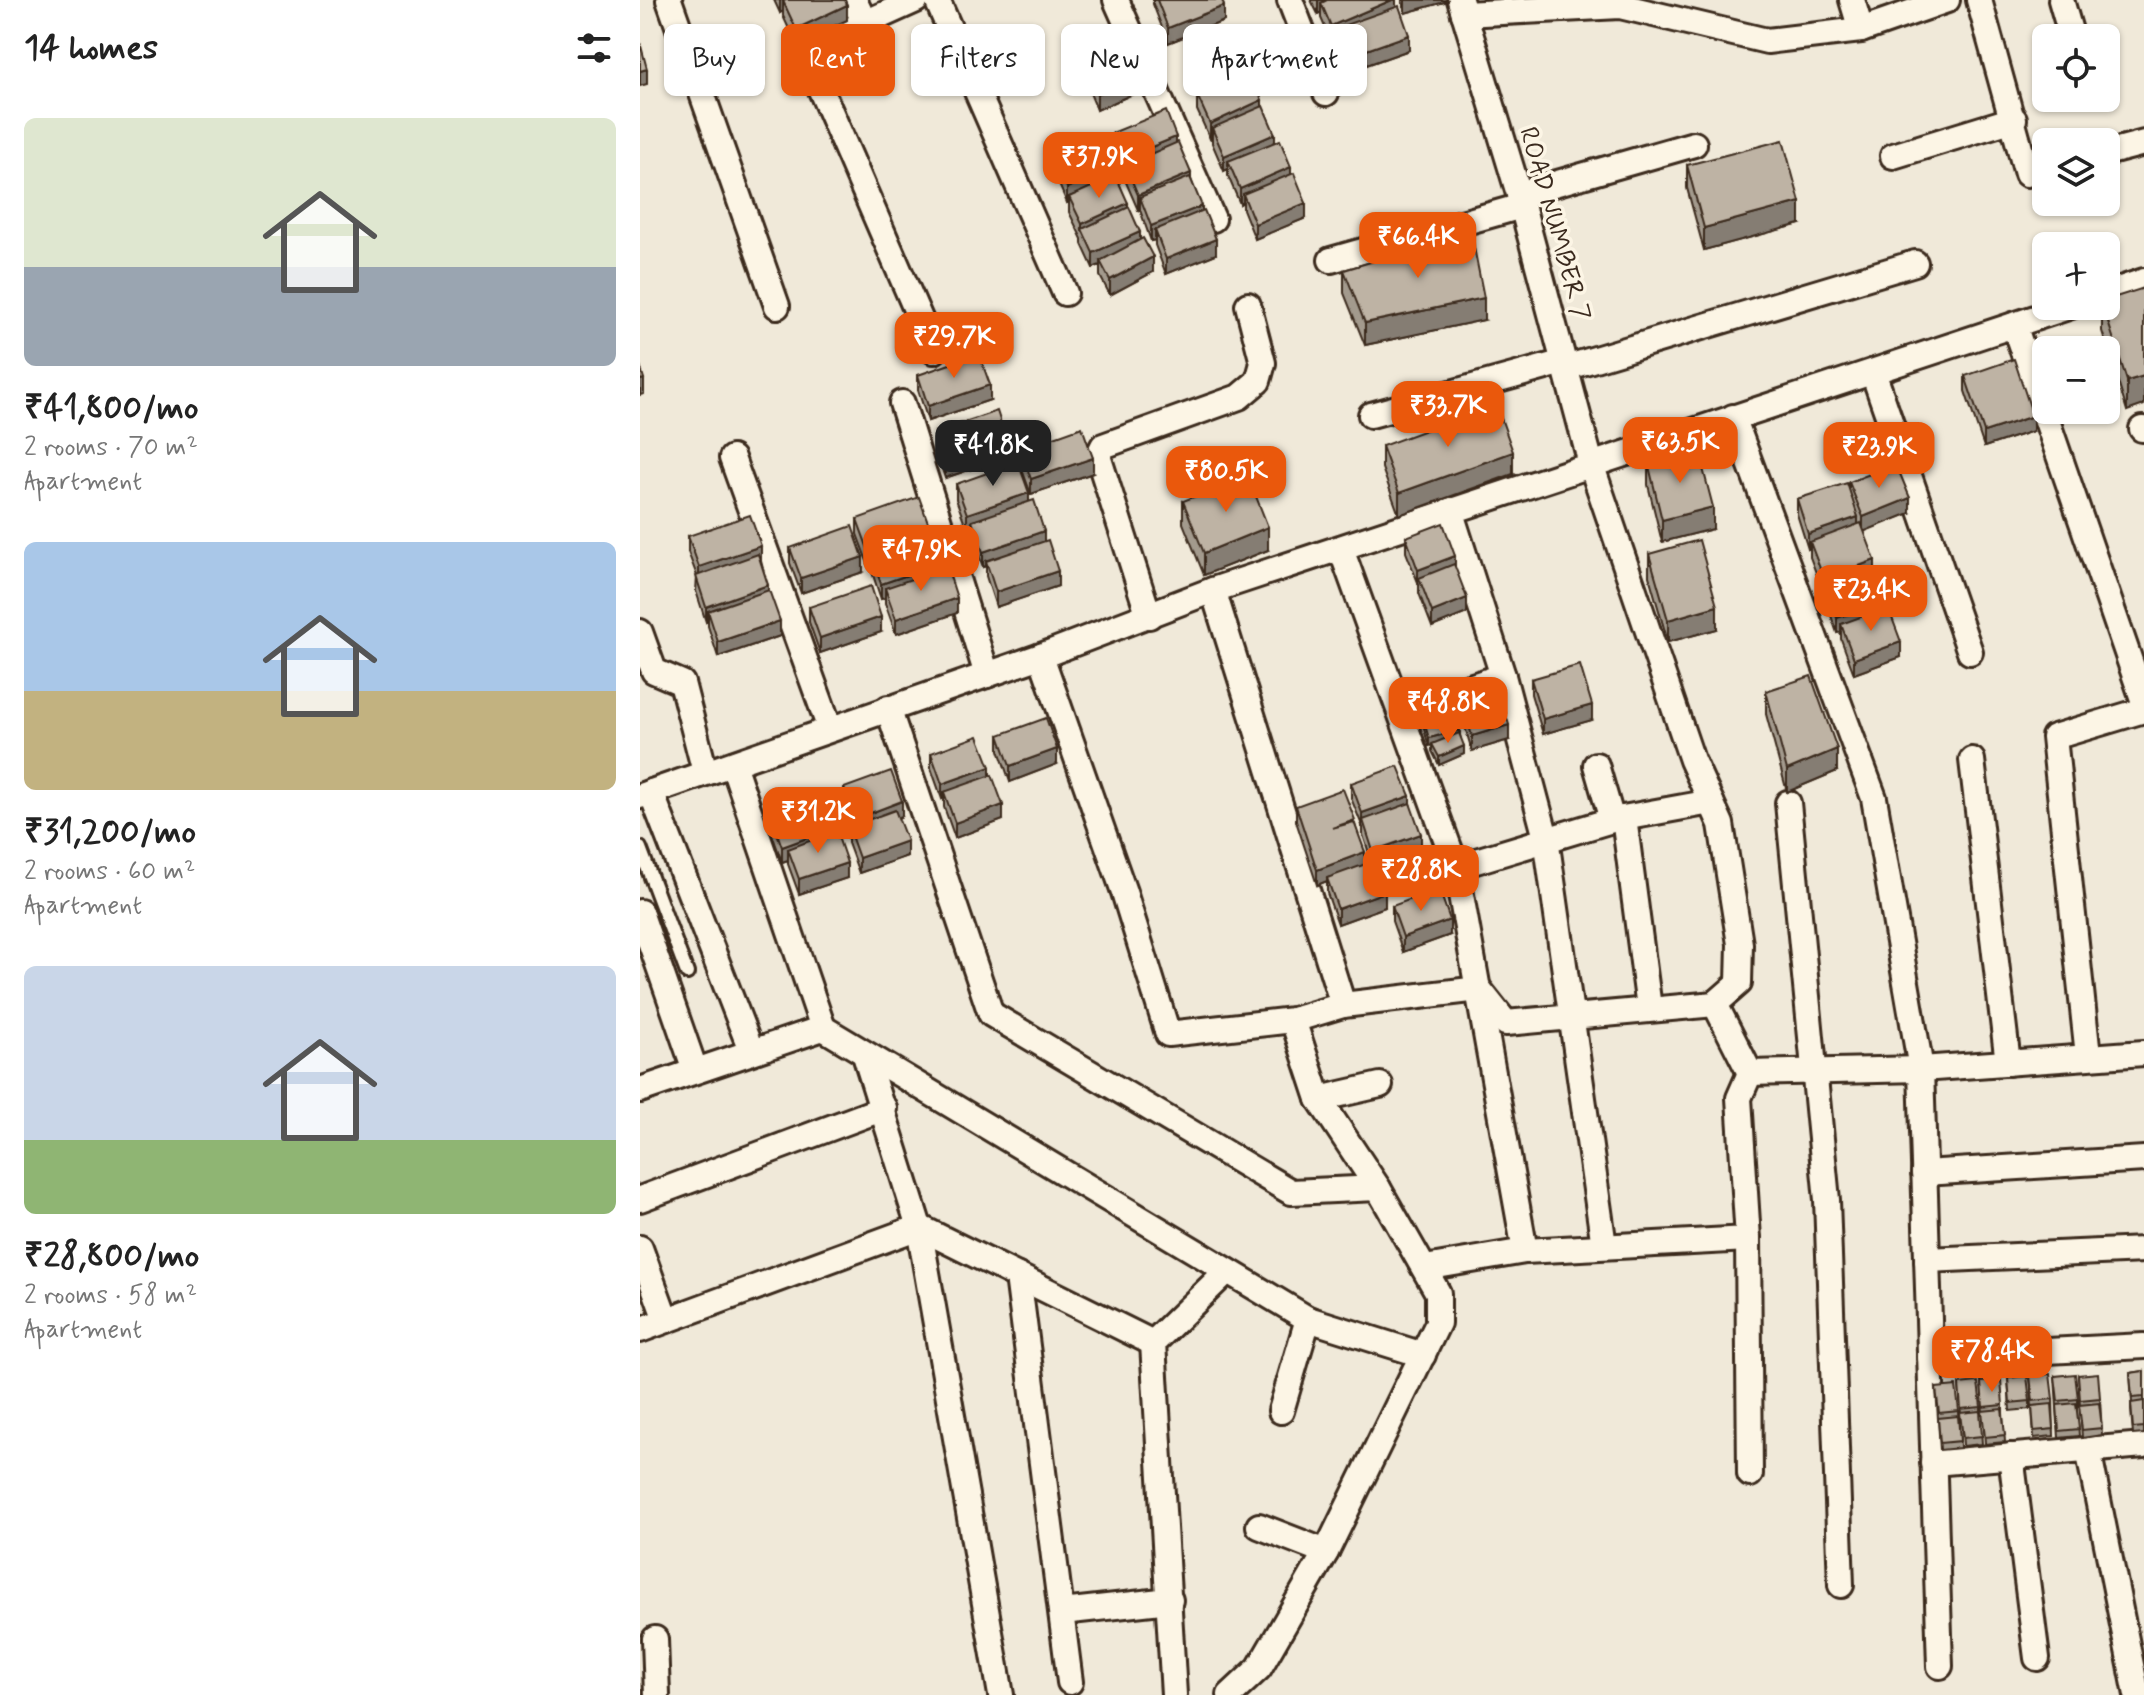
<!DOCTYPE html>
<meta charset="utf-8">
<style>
body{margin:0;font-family:Mynerve,sans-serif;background:#f2f2f2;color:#222;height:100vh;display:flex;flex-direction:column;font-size:30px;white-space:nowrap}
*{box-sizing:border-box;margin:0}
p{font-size:26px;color:#767676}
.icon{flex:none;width:44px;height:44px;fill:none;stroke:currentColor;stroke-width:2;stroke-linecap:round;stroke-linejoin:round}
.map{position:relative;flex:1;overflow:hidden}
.details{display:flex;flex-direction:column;background:#fff;width:640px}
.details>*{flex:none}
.guide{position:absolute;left:24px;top:24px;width:760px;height:72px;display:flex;gap:16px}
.fabs{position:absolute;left:1392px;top:24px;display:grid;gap:16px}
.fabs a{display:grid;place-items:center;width:88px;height:88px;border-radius:12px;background:#fff;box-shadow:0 2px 6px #0004;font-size:40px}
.price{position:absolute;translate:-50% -68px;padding:0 18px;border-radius:16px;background:#ea580c;color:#fff;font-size:26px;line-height:52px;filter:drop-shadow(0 2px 4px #0008)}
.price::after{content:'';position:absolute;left:50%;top:48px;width:24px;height:18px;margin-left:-12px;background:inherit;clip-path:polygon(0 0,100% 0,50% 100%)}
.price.active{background:#222;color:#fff}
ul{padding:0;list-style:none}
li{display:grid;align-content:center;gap:16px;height:424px;padding:0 24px}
li span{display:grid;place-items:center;height:248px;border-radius:12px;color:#555}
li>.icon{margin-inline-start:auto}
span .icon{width:144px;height:144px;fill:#fffc;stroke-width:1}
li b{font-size:34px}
h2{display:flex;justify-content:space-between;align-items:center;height:96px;padding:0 24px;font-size:34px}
.tag{padding:0 28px;border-radius:12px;background:#fff;box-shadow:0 2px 6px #0004;font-size:28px;line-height:72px}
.tag.active{background:#ea580c;color:#fff}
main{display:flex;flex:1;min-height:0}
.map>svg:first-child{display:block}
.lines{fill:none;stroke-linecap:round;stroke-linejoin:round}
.service-casing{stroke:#3b2a1e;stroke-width:18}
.minor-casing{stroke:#3b2a1e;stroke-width:30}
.service{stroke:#fcf5e5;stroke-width:12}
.minor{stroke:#fcf5e5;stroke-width:24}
.wall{fill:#a39a8d;stroke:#3b2a1e;stroke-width:2}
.shaded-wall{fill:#857d73;stroke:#3b2a1e;stroke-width:2}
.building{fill:#beb3a4;stroke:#3b2a1e;stroke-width:2}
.labels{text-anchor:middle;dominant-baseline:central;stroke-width:7;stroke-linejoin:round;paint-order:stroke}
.street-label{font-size:26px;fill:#3b2a1e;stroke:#fcf5e5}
</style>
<main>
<section class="details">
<h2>14 homes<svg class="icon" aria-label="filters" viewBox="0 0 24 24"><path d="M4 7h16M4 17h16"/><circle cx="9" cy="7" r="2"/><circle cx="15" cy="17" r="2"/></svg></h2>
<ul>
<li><span style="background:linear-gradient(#dfe7d0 60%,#9aa5b1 0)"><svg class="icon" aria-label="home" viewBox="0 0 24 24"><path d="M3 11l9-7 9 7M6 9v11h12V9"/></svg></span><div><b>₹41,800/mo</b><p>2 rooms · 70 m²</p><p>Apartment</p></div></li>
<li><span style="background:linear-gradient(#a9c7e8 60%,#c2b280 0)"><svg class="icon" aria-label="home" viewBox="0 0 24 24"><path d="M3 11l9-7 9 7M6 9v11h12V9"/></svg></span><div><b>₹31,200/mo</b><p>2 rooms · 60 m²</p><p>Apartment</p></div></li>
<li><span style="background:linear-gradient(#c9d6e8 70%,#8fb573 0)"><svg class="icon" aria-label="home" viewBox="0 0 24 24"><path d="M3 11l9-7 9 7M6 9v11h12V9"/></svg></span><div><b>₹28,800/mo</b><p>2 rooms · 58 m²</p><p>Apartment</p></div></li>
</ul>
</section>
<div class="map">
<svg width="1504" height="1695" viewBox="0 0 1504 1695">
<rect width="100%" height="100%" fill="#f0e9d9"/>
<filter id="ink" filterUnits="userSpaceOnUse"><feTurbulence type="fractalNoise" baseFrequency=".0125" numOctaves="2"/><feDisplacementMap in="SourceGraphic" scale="16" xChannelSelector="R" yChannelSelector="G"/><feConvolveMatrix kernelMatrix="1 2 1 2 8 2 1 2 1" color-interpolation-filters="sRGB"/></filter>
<g filter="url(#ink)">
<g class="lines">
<g class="service-casing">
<polyline id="service" points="0,848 47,973"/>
</g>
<g class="minor-casing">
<g id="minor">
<polyline points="29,0 137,306"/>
<polyline points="214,0 225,23 164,51 294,351"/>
<polyline points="297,0 425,293"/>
<polyline points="476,0 573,219"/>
<polyline points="650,0 686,93"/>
<polyline points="820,0 879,194 951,464 1052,760 1081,824 1100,944 1099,983 1075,1004"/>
<polyline points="1212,0 1221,30 1307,0"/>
<polyline points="1339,0 1387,174 1406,169"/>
<polyline points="1421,0 1432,38"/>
<polyline points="824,14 980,6 1127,41 1221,30"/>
<polyline points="225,23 276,0"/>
<polyline points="1466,153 1504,143"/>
<polyline points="1253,156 1374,119"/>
<polyline points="879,194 1054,144"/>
<polyline points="691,260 882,206"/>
<polyline points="1466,294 1504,281"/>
<polyline points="1374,325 1504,702"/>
<polyline points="925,368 1275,263"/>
<polyline points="1233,372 1330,652"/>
<polyline points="262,403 347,675"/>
<polyline points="731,415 924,362"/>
<polyline points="1093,417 1234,798 1281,1069 1300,1666"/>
<polyline points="1502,429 1504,429"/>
<polyline points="92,458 190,729"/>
<polyline points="810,510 863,676 906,838 964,1246"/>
<polyline points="701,549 816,867 885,1251"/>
<polyline points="573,590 703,1005"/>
<polyline points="509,616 458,456 463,446 599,397 618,381 623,363 608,305"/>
<polyline points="0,632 14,671 42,683 65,772"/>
<polyline points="401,656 484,892 528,1034 653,1020 703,1005 839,989 866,1023 1075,1004 1110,1073 1281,1069 1504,1053"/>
<polyline points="248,708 351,1014 651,1192 738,1188"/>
<polyline points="760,710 863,676"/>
<polyline points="1332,760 1368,1063"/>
<polyline points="93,764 183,1028"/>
<polyline points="956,765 972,820"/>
<polyline points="11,792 111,1050"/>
<polyline points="0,796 401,656 573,590 1431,306"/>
<polyline points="1148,803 1187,1200 1201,1585"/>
<polyline points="984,818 1009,1008"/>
<polyline points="816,867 972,820 1071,802"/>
<polyline points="0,912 55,1070"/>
<polyline points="225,1055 279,1227 361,1695"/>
<polyline points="1448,1056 1414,737 1504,710"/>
<polyline points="1110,1073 1099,1098 1108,1239 1110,1474"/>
<polyline points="0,1090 183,1028 668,1319 783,1355"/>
<polyline points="679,1099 740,1085"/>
<polyline points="1284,1173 1504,1159"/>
<polyline points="0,1199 244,1108"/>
<polyline points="0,1248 26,1320"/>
<polyline points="1287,1260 1504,1250"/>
<polyline points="785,1268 885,1251 1108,1239"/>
<polyline points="378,1276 430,1682"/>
<polyline points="0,1330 279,1227 513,1343"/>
<polyline points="1290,1357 1504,1346"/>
<polyline points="641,1411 668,1319"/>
<polyline points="1448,1449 1497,1695"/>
<polyline points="1371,1456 1397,1658"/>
<polyline points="1293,1463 1504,1445"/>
<polyline points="619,1526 686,1552"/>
<polyline points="422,1612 530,1600"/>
<polyline points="15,1639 17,1695"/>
<polyline points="534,1695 513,1343 587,1271"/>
<polyline points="590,1695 619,1668 686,1552 798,1323 798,1293 738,1188 679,1099 653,1020"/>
</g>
</g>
<use href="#service" class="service"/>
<use href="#minor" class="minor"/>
</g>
<g class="wall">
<polygon points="134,0 205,0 207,20 156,44 143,16 143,11 140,13"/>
<polygon points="513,0 582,0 584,21 528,43 513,4"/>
<polygon points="671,0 756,0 756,7 769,50 701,74 691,45 691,41 681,18 681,12 678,14"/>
<polygon points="762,0 808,0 808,1 765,13"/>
<polygon points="445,66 499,72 494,75 495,93 457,110 445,81"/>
<polygon points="557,95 622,107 635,142 651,174 666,218 615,239 603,209 603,202 600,204 588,176 588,169 584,171 572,143 572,138 570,139 557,110"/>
<polygon points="472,133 536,142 551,179 576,254 526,274 515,245 515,240 511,241 500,210 498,210 485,180 485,173 482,174 472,148"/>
<polygon points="414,158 478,180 513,272 470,295 460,276 460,265 453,268 442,244 442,239 429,212 429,202 427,203 414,173"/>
<polygon points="1047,165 1160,224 1064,250 1047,188"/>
<polygon points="704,270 844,320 725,345 704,293"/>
<polygon points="1504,288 1487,411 1462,331 1462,306 1466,306"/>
<polygon points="278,375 350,400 288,421 278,390"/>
<polygon points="1325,376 1393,431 1344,447 1325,391"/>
<polygon points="295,432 367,457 305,478 295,448"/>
<polygon points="742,446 873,474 759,515 742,468"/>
<polygon points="380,449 453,473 391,494 380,464"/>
<polygon points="1008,462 1073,529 1022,542 1008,485"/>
<polygon points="1209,482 1270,513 1224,531 1235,575 1232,575 1242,609 1261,657 1214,674 1201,639 1201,632 1197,633 1186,601 1186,593 1184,594 1170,557 1170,548 1168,549 1157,514 1157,499 1209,489"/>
<polygon points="316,484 389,501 404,541 418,586 356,607 346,576 346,566 343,567 332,536 332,528 327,529 316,499"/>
<polygon points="543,501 628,550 564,575 543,523"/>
<polygon points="217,519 290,533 317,613 256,634 245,603 245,598 241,599 231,569 231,563 228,564 217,534"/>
<polygon points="48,536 121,561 140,636 78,657 68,626 68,621 66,622 56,591 57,576 48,552"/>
<polygon points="766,537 815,568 827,613 792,627 779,593 779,585 766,552"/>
<polygon points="150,548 223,572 161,593 150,563"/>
<polygon points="1009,554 1077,629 1028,642 1009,576"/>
<polygon points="169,607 241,632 180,653 169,622"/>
<polygon points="891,679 952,720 903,734 891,694"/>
<polygon points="1126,691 1197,771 1147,792 1126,714"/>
<polygon points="821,698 869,740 832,751 821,713"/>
<polygon points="783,719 820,735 824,754 799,765 792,751 792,745 789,746 783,726"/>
<polygon points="359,735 417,764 370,782 359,750"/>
<polygon points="291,753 350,775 363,820 315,838 304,807 304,798 302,799 291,768"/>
<polygon points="711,783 770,803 781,849 736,865 745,907 698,924 687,893 687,881 677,885 656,821 656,806 715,824 725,865 732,862 723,835 723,828 711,798"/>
<polygon points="204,788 262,816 258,818 267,856 219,873 208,843 208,827 212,826 204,803"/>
<polygon points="131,816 189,834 207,878 159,894 148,864 148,860 142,862 131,831"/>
<polygon points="752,906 810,935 763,952 752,921"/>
<polygon points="1504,1371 1504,1434 1493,1435 1491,1410 1491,1403 1492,1403 1490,1373"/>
<polygon points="1438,1375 1460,1398 1462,1435 1442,1438"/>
<polygon points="1390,1376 1413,1399 1414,1436 1394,1438"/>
<polygon points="1415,1376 1438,1399 1438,1406 1437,1407 1439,1436 1419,1438"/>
<polygon points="1368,1378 1390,1401 1390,1409 1370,1411"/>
<polygon points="1341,1382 1363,1405 1363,1413 1365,1442 1345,1444"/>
<polygon points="1319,1384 1341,1407 1341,1414 1340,1414 1342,1444 1323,1446"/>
<polygon points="1296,1388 1319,1411 1320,1448 1300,1450"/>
</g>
<g class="shaded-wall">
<polygon points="140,0 167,0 143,1 143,11 140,13"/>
<polygon points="678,0 708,0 681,3 681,12 678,14"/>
<polygon points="752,0 756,0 756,14 691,30 691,41 691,26"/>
<polygon points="765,0 808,0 808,1 765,13"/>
<polygon points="207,5 207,20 156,44 156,29"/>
<polygon points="584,6 584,21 528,43 528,28"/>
<polygon points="769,35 769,50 701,74 701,59"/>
<polygon points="499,57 499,72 488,78 488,63"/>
<polygon points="7,69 7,84 0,86 0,71"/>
<polygon points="495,78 495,93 457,110 457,94"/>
<polygon points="622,100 622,116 572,128 572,138 570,139 570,124"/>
<polygon points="635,134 635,149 588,161 588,169 584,171 584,156"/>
<polygon points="536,137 536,152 485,165 485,173 482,174 482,159"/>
<polygon points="478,165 478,180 429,197 429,202 427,203 427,188"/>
<polygon points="651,167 651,182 603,194 603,202 600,204 600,189"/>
<polygon points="551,173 551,188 500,197 500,210 498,210 498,195"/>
<polygon points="1160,202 1160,224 1064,250 1064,228"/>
<polygon points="488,203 488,218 442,230 442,224"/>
<polygon points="666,203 666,218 615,239 615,224"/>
<polygon points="562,206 562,221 515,230 515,240 511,241 511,226"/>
<polygon points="500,232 500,247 460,261 460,265 453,268 453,253"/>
<polygon points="576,239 576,254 526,274 526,259"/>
<polygon points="513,257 513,272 470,295 470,280"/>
<polygon points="844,298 844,320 725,345 725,323"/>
<polygon points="1504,376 1504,405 1487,411 1487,381"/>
<polygon points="4,379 4,394 0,395 0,380"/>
<polygon points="350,385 350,400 288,421 288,406"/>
<polygon points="1393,416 1393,431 1344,447 1344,432"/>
<polygon points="367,442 367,457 305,478 305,463"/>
<polygon points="873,452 873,474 759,515 759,493"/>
<polygon points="453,458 453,473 391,494 391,479"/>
<polygon points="389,493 389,508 332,521 332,528 327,529 327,514"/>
<polygon points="1270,498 1270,513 1223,532 1223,517"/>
<polygon points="1073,507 1073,529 1022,542 1022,520"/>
<polygon points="1218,517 1218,532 1170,542 1170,548 1168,549 1168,534"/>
<polygon points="628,527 628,550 564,575 564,553"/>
<polygon points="290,528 290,543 231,554 231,563 228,564 228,549"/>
<polygon points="404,531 404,546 346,561 346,566 343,567 343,552"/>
<polygon points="121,546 121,561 59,582 59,567"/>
<polygon points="815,556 815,572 779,578 778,585 778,570"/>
<polygon points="223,557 223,572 161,593 161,578"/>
<polygon points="1235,560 1235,575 1188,592 1186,586 1186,593 1184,594 1184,579"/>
<polygon points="303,563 303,578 245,588 245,598 241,599 241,584"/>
<polygon points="418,571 418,586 356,607 356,592"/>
<polygon points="128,585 128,600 68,611 68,621 66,622 66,607"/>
<polygon points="317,598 317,613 256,634 256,619"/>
<polygon points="827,598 827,613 792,627 792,612"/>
<polygon points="1242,602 1242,617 1201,624 1201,632 1197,633 1197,618"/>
<polygon points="1077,606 1077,629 1028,642 1028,620"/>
<polygon points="241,617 241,632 180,653 180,638"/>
<polygon points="140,621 140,636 78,657 78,642"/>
<polygon points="1261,642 1261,657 1214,674 1214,659"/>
<polygon points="952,705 952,720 903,734 903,719"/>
<polygon points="869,725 869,740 832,751 832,736"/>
<polygon points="820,730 820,737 789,746 789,738"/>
<polygon points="824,746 824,754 799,765 799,757"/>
<polygon points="417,749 417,764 370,782 370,766"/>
<polygon points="1197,749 1197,771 1147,792 1147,770"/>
<polygon points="350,767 350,782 304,792 304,798 302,799 302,784"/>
<polygon points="770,796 770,811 723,820 722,828 722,813"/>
<polygon points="262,801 262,816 215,834 215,819"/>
<polygon points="363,805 363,820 315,838 315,823"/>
<polygon points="189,830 189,845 148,849 148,860 142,862 142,847"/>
<polygon points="781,834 781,849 733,866 733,851"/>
<polygon points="267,841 267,856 219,873 219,858"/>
<polygon points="725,852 725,868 687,878 687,881 677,885 677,870"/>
<polygon points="207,863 207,878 159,894 159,879"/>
<polygon points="745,892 745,907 698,924 698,909"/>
<polygon points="810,920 810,935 763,952 763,937"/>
</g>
<g class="building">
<polygon points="146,0 205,0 207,5 156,29 143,1"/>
<polygon points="517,0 582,0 584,6 528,28"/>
<polygon points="687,0 752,0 691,26 681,3"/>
<polygon points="759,6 769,35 701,59 691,30"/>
<polygon points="0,42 7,69 0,71"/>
<polygon points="493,44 499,57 488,63 495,78 457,94 445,66"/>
<polygon points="609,72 622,100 570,124 557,95"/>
<polygon points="623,106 635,134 584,156 572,128"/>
<polygon points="526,111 536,137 482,159 472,133"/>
<polygon points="465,135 478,165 427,188 414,158"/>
<polygon points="640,140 651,167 600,189 588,161"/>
<polygon points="1143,140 1160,202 1064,228 1047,165"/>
<polygon points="538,142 551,173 498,195 485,165"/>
<polygon points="654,173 666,203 615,224 603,194"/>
<polygon points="476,176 488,203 442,224 429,197"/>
<polygon points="550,177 562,206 511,226 500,197"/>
<polygon points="489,207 500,232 453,253 442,229"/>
<polygon points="564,210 576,239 526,259 515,230"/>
<polygon points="831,232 844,298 725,323 704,270"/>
<polygon points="503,238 513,257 470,280 460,261"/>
<polygon points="1504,288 1504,376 1487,381 1463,306 1466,306 1466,300"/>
<polygon points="339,354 350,385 288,406 278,375"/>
<polygon points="1374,359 1393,416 1344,432 1325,376"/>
<polygon points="0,365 4,379 0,380"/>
<polygon points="856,404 873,452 759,493 742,446"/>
<polygon points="357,411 367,442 305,463 295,432"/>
<polygon points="442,427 453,458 391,479 380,449"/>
<polygon points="1058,449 1073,507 1022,520 1008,462"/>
<polygon points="378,462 389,493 327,514 316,484"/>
<polygon points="1256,464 1270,498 1223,517 1209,482"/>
<polygon points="608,476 628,527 564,553 543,501"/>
<polygon points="1207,483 1218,517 1168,534 1157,499"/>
<polygon points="279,497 290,528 228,549 217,519"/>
<polygon points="394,500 404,531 343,552 332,521"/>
<polygon points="110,515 121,546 59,567 48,536"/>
<polygon points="803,523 815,556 778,570 766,537"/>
<polygon points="1221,523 1235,560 1184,579 1170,542"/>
<polygon points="212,526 223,557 161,578 150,548"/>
<polygon points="292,532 303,563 241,584 231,554"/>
<polygon points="408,540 418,571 356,592 346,561"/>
<polygon points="1059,540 1077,606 1028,620 1009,554"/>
<polygon points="118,554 128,585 66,607 56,576"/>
<polygon points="814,564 827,598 792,612 779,578"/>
<polygon points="307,567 317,598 256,619 245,588"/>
<polygon points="1230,570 1242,602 1197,618 1186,586"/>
<polygon points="231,586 241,617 180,638 169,607"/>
<polygon points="129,590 140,621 78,642 68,611"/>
<polygon points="1248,607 1261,642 1214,659 1201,624"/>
<polygon points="940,665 952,705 903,719 891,679"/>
<polygon points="1171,676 1197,749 1147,770 1126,691"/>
<polygon points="858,687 869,725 832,736 821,698"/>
<polygon points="814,710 820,730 789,738 783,719"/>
<polygon points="406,718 417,749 370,766 359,735"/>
<polygon points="819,733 824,746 799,757 792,744"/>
<polygon points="338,736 350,767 302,784 291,753"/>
<polygon points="758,766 770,796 722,813 711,783"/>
<polygon points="251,771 262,801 215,819 204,788"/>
<polygon points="352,775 363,805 315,823 304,792"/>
<polygon points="703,789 715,820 692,828 714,822 725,852 677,870 656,806"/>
<polygon points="178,799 189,830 142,847 131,816"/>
<polygon points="770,803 781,834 733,851 723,820"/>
<polygon points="255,810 267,841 219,858 208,827"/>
<polygon points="196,831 207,863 159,879 148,849"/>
<polygon points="734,861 745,892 698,909 687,878"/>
<polygon points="799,889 810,920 763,937 752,906"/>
<polygon points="1504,1371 1504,1397 1492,1398 1490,1373"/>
<polygon points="1458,1373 1460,1398 1440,1400 1438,1375"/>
<polygon points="1410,1374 1413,1399 1393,1401 1390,1376"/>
<polygon points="1435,1374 1438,1399 1418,1401 1415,1376"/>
<polygon points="1387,1376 1390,1401 1370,1403 1368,1378"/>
<polygon points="1361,1380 1363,1405 1343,1407 1341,1382"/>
<polygon points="1338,1382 1341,1407 1321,1409 1319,1384"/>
<polygon points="1316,1386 1319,1411 1299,1413 1296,1388"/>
<polygon points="1504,1401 1504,1427 1493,1428 1491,1403"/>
<polygon points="1436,1403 1439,1429 1419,1431 1417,1405"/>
<polygon points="1459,1403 1462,1428 1442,1430 1439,1405"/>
<polygon points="1412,1404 1414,1429 1394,1431 1392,1406"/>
<polygon points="1362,1409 1365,1435 1345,1437 1342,1411"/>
<polygon points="1340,1411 1342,1436 1323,1438 1320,1413"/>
<polygon points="1318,1416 1320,1441 1300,1443 1298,1418"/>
</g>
</g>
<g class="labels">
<g class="street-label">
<text transform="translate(914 224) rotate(74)">ROAD NUMBER 7</text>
</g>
</g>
</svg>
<div class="fabs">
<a><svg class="icon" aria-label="locate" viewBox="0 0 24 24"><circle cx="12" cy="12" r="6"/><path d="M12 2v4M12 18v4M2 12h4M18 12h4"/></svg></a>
<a><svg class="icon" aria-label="layers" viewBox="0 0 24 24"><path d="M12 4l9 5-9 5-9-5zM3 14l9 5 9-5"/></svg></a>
<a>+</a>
<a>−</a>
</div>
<b class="price" style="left:459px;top:200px">₹37.9K</b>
<b class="price" style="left:778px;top:280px">₹66.4K</b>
<b class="price" style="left:314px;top:380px">₹29.7K</b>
<b class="price" style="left:808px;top:449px">₹33.7K</b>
<b class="price" style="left:1040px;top:485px">₹63.5K</b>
<b class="price active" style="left:353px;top:488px">₹41.8K</b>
<b class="price" style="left:1239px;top:490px">₹23.9K</b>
<b class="price" style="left:586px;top:514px">₹80.5K</b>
<b class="price" style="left:281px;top:593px">₹47.9K</b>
<b class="price" style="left:1231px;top:633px">₹23.4K</b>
<b class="price" style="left:808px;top:745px">₹48.8K</b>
<b class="price" style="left:178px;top:855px">₹31.2K</b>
<b class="price" style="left:781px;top:913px">₹28.8K</b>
<b class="price" style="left:1352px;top:1394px">₹78.4K</b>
<div class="guide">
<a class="tag">Buy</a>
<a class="tag active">Rent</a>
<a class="tag">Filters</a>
<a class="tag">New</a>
<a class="tag">Apartment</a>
</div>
</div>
</main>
